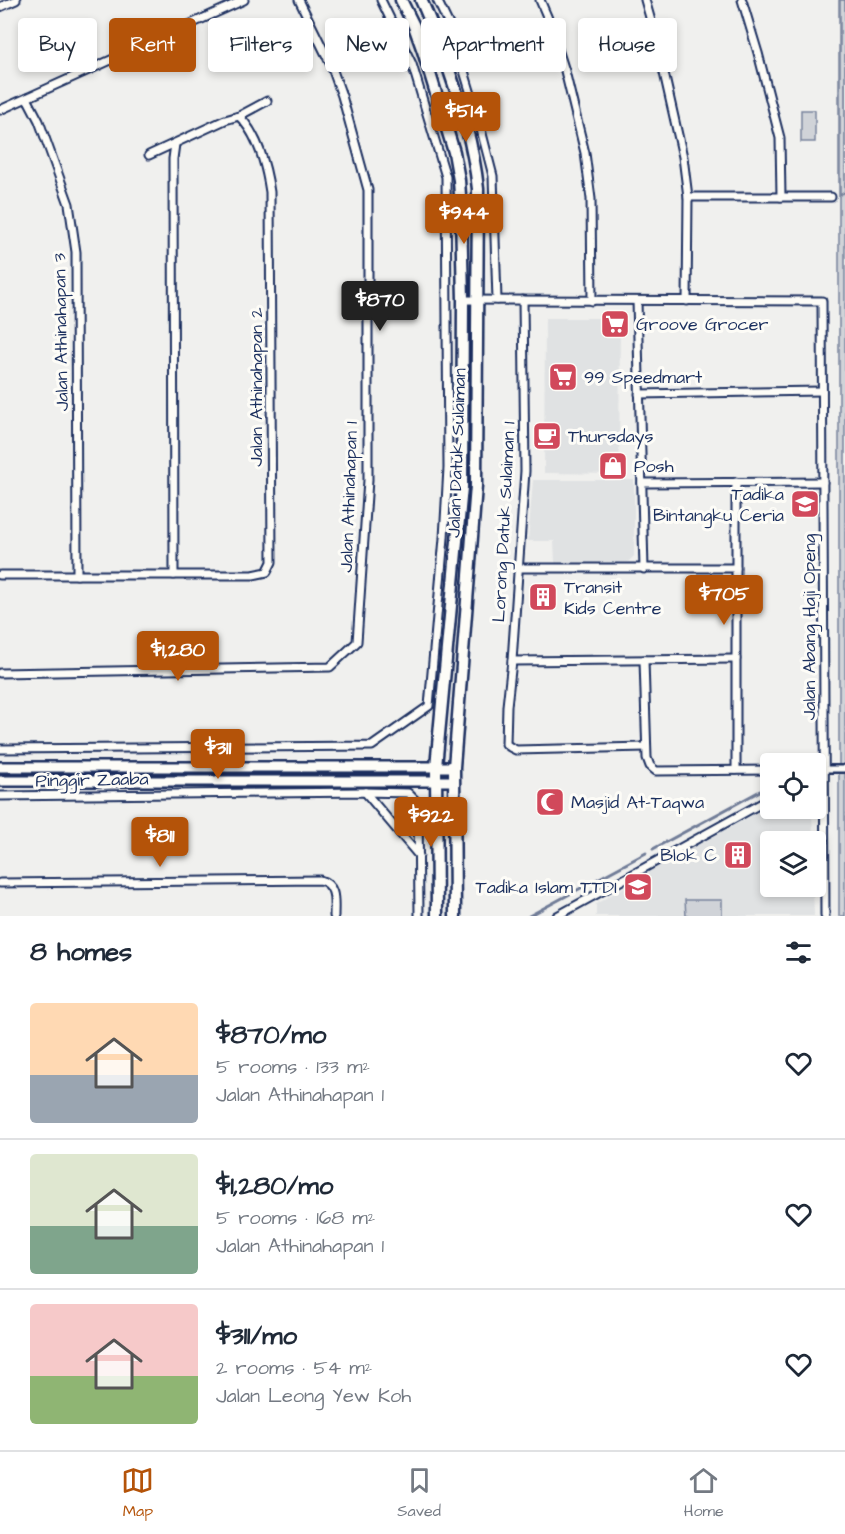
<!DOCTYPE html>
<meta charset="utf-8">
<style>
body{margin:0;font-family:"Architects Daughter",sans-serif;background:#f2f2f3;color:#1f2937;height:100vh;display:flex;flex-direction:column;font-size:22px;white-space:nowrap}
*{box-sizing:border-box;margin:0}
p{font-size:20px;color:#747a83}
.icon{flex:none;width:33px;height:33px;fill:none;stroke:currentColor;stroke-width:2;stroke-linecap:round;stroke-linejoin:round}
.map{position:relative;height:916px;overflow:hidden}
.details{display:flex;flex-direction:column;background:#fff;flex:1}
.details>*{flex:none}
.banner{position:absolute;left:18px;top:18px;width:810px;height:54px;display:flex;gap:12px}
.buttons{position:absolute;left:760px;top:753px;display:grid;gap:12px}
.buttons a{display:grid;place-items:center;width:66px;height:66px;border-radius:6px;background:#fff;box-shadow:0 3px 9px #0003;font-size:30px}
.price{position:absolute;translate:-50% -51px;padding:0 14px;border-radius:6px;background:#b45309;color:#fff;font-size:20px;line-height:39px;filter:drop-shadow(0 2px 3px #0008)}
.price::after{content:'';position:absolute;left:50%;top:36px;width:18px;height:14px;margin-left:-9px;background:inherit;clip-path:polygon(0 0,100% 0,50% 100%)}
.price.current{background:#222;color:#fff}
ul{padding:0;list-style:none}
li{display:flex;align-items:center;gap:18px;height:150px;padding:0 30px}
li+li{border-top:2px solid #e0e1e3}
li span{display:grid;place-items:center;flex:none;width:168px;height:120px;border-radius:6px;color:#555}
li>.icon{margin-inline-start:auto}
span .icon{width:72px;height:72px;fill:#fffc;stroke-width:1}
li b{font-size:26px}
h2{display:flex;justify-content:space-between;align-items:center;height:72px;padding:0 30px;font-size:26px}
.tag{padding:0 21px;border-radius:6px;background:#fff;box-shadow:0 3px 9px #0003;font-size:21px;line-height:54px}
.tag.current{background:#b45309;color:#fff}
.dock{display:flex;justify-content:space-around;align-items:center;height:84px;border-top:2px solid #e0e1e3;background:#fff;font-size:16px;color:#747a83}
.dock a{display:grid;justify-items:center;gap:3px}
.dock .current{color:#b45309}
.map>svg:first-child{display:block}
.built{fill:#e0e2e3}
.green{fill:#d0d3d8;stroke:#76819b;stroke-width:1.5}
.forest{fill:url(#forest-firs);stroke:#76819b;stroke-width:1.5}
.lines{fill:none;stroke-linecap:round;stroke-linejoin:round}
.stream{stroke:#6f7b97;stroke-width:3}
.pedestrian-casing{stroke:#1b2f5e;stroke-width:10}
.minor-casing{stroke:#1b2f5e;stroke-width:11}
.tertiary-casing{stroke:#1b2f5e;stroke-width:14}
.secondary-casing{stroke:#1b2f5e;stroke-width:15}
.pedestrian{stroke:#fdfcf7;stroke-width:5}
.minor{stroke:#fdfcf7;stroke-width:7}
.tertiary{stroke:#fdfcf7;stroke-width:9}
.secondary{stroke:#fdfcf7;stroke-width:10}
.labels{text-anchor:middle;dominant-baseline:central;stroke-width:6;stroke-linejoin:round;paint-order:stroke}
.poi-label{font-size:18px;fill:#1b2f5e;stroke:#fdfcf7;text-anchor:start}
.street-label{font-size:18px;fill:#1b2f5e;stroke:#fdfcf7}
</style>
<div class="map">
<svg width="845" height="916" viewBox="0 0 845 916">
<defs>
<pattern id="forest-firs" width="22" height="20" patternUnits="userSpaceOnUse" patternTransform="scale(1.5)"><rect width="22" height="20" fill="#d0d3d8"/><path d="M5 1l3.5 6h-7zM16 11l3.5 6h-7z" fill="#b2b5bc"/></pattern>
</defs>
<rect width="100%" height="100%" fill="#f0f0ee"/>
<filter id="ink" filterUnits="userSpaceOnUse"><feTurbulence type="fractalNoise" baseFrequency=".0167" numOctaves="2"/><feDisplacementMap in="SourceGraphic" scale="12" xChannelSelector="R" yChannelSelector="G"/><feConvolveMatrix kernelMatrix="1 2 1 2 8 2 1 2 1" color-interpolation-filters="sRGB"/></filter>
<g filter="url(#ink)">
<g class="built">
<polygon points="545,318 620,318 619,474 544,473"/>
<polygon points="533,480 634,480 634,556 628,562 555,563 554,541 528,541"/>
<polygon points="771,805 771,808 812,809 813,841 771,842 771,886 813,887 814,916 596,916 596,904 652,870"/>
</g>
<g class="green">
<rect x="839" y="0" width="6" height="916"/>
<rect x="801" y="110" width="14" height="32"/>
<polygon points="685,900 722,900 722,916 686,916"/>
</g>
<polygon class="forest" points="840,0 845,0 845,192 840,195"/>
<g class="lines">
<g class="stream">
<polyline points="653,849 771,785"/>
<polyline points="529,916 646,853"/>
</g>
<g class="pedestrian-casing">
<polyline id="pedestrian" points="824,769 844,769 845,768"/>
</g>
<g class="minor-casing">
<g id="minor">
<polyline points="437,0 452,31 477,114 493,176 497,300"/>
<polyline points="540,0 549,21 565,71 585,153 591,199 592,301"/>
<polyline points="645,0 657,42 683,157 688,197 687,301"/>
<polyline points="742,0 758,53 780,138 781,197"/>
<polyline points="0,7 16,0"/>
<polyline points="27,98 39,121 69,204 76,252 77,575"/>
<polyline points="0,110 244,0"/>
<polyline points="149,155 225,120 239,116 267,101"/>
<polyline points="688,197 831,197"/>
<polyline points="463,300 822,301 825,916"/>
<polyline points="523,300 525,471 512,661 507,706 506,744 510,747 516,750 646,747"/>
<polyline points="637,301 644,569"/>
<polyline points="639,394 822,391"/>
<polyline points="736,482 736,770"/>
<polyline points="642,483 823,482"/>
<polyline points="517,568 736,568"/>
<path d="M0,575H253L267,572L272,562L270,192C266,165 258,135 239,116"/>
<polyline points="174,575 173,159 175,144"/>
<polyline points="644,660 647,758 650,766 656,771 771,770"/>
<polyline points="512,661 736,659"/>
<polyline points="0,673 330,667 357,642 368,480 368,190 342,96 331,65 299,0"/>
<polyline points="0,749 372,746 429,706 444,538 448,468 446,177 412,64 381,0"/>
<polyline points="365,792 419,856"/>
<polyline points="0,796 365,792 408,793 418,803 419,916"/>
<path d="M0,883L320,880C337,885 334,901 334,916"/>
<polyline points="557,916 771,798"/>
</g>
</g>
<g class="tertiary-casing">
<g id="tertiary">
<polyline points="0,767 454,767"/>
<polyline points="0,781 453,781"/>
</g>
</g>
<g class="secondary-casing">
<g id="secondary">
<polyline points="401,0 414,26 423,51 454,152 459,180 461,211 463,300 462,487 436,767 437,916"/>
<path d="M421,0C429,17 435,34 442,51C459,96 473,141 478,189L476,486L454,767L455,916"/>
</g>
</g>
<use href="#pedestrian" class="pedestrian"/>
<use href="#minor" class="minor"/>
<use href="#tertiary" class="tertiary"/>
<use href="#secondary" class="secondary"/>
</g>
</g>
<defs>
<g id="supermarket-square" transform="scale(1.5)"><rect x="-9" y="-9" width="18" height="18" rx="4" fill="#d1495b" stroke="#fdfcf7"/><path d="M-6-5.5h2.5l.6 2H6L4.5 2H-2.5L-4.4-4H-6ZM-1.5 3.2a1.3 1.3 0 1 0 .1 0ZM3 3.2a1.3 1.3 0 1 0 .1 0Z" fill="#fff"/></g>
<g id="cafe-square" transform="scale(1.5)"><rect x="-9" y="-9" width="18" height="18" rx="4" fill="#d1495b" stroke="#fdfcf7"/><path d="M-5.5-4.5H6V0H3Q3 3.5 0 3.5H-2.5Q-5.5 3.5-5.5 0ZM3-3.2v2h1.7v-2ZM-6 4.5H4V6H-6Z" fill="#fff"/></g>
<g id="shop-square" transform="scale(1.5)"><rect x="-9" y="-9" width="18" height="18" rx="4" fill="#d1495b" stroke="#fdfcf7"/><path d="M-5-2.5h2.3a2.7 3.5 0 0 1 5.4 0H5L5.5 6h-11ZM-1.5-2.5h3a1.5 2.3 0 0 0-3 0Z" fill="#fff"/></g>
<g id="school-square" transform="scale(1.5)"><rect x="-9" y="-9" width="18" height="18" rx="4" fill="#d1495b" stroke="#fdfcf7"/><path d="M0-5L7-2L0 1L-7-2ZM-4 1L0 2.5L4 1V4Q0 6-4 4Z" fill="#fff"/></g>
<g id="building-square" transform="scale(1.5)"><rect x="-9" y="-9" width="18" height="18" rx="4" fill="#d1495b" stroke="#fdfcf7"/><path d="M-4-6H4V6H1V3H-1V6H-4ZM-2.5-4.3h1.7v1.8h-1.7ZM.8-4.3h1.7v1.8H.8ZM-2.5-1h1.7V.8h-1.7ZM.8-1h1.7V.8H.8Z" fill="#fff"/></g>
<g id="mosque-square" transform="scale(1.5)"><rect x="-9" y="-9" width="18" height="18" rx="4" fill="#d1495b" stroke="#fdfcf7"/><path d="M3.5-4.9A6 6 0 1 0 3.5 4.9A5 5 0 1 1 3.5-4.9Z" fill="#fff"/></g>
</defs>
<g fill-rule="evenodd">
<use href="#supermarket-square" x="615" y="324"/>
<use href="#supermarket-square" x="563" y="377"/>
<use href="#cafe-square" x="547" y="436"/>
<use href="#shop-square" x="613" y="466"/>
<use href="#school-square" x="805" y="504"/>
<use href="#building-square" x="543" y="597"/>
<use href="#mosque-square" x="550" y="802"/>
<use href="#building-square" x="738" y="855"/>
<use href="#school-square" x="638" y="887"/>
</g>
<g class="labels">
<g class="poi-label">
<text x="636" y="324">Groove Grocer</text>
<text x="584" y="377">99 Speedmart</text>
<text x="568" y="436">Thursdays</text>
<text x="634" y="466">Posh</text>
<text x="784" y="494" text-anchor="end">Tadika<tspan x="784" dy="21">Bintangku Ceria</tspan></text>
<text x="564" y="587">Transit<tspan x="564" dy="21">Kids Centre</tspan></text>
<text x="571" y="802">Masjid At-Taqwa</text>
<text x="717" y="855" text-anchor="end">Blok C</text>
<text x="617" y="887" text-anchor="end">Tadika Islam TTDI</text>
</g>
<g class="street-label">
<text transform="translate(61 332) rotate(-91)">Jalan Athinahapan 3</text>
<text transform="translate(256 387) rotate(-90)">Jalan Athinahapan 2</text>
<text transform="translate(457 453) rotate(-88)">Jalan Datuk Sulaiman</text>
<text transform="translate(349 497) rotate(-88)">Jalan Athinahapan 1</text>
<text transform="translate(504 522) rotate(-87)">Lorong Datuk Sulaiman 1</text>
<text transform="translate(809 627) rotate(-90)">Jalan Abang Haji Openg</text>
<text transform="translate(92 780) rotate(-1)">Pinggir Zaaba</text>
</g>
</g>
</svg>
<div class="buttons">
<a><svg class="icon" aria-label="locate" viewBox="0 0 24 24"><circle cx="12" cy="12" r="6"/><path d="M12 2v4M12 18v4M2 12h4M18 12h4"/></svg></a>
<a><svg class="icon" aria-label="layers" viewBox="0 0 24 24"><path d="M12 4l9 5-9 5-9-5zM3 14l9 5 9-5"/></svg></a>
</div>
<b class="price" style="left:466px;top:143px">$514</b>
<b class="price" style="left:464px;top:245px">$944</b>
<b class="price current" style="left:380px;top:332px">$870</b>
<b class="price" style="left:724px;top:626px">$705</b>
<b class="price" style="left:178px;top:682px">$1,280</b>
<b class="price" style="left:218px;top:780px">$311</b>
<b class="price" style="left:431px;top:848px">$922</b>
<b class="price" style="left:160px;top:868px">$811</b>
<div class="banner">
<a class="tag">Buy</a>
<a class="tag current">Rent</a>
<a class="tag">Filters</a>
<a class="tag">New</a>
<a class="tag">Apartment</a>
<a class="tag">House</a>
</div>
</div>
<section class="details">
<h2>8 homes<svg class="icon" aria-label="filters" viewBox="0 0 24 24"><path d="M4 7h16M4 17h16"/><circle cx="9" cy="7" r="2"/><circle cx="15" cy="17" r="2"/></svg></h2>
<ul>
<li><span style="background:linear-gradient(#ffd9b3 60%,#9aa5b1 0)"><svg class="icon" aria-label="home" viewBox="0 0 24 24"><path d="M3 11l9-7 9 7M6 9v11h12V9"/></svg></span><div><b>$870/mo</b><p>5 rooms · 133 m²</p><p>Jalan Athinahapan 1</p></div><svg class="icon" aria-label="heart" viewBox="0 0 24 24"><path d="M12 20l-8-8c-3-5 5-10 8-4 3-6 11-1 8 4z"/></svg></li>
<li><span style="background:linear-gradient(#dfe7d0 60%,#7fa58c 0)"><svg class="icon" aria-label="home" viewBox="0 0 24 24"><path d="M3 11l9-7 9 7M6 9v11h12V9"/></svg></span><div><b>$1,280/mo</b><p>5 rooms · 168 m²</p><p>Jalan Athinahapan 1</p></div><svg class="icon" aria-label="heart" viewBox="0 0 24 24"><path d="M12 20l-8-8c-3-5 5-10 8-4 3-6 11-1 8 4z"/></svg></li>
<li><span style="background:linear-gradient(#f6c9c9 60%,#8fb573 0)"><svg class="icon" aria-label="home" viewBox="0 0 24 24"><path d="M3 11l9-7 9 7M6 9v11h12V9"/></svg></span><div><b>$311/mo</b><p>2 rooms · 54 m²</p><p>Jalan Leong Yew Koh</p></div><svg class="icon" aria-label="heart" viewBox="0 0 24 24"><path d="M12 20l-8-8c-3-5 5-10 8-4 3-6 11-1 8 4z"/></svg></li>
</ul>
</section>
<nav class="dock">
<a class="current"><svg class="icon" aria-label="map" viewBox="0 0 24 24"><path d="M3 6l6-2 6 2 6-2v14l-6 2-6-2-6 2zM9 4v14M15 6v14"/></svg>Map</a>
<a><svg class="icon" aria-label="saved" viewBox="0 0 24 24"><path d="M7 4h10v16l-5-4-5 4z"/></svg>Saved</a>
<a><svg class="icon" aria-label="home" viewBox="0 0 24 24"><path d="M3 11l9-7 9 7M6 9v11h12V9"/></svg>Home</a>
</nav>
